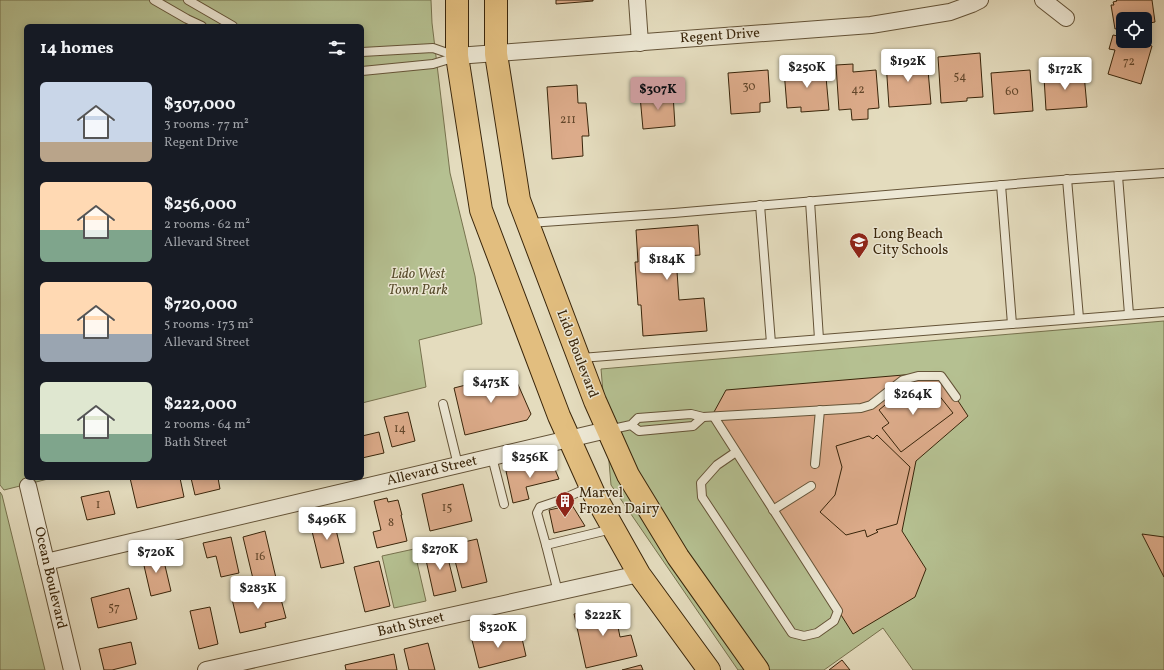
<!DOCTYPE html>
<meta charset="utf-8">
<style>
body{margin:0;font-family:Vollkorn,serif;background:#20242c;color:#f1f3f6;height:100vh;display:flex;flex-direction:column;font-size:15px;white-space:nowrap}
*{box-sizing:border-box;margin:0}
p{font-size:13px;color:#9ea1a6}
.icon{flex:none;width:22px;height:22px;fill:none;stroke:currentColor;stroke-width:2;stroke-linecap:round;stroke-linejoin:round}
.map{position:relative;flex:1;overflow:hidden}
.details{position:absolute;left:24px;top:24px;width:340px;height:456px;display:flex;flex-direction:column;background:#171b24;border-radius:6px;box-shadow:0 2px 10px #0003}
.details>*{flex:none}
.controls{position:absolute;left:1116px;top:12px;display:grid;gap:8px}
.controls a{display:grid;place-items:center;width:36px;height:36px;border-radius:6px;background:#171b24;box-shadow:0 2px 10px #0003;font-size:20px}
.price{position:absolute;translate:-50% -34px;padding:0 9px;border-radius:4px;background:#fff;color:#222;font-size:13px;line-height:26px;filter:drop-shadow(0 1px 2px #0008)}
.price::after{content:'';position:absolute;left:50%;top:24px;width:12px;height:9px;margin-left:-6px;background:inherit;clip-path:polygon(0 0,100% 0,50% 100%)}
.price.selected{background:#c59692;color:#111}
ul{padding:0;list-style:none}
li{display:flex;align-items:center;gap:12px;height:100px;padding:0 16px}
li span{display:grid;place-items:center;flex:none;width:112px;height:80px;border-radius:6px;color:#555}
li>.icon{margin-inline-start:auto}
span .icon{width:48px;height:48px;fill:#fffc;stroke-width:1}
li b{font-size:17px}
h2{display:flex;justify-content:space-between;align-items:center;height:48px;padding:0 16px;font-size:17px}
.map>svg:first-child{display:block}
.green{fill:#b5c091;stroke:#77724e}
.building{fill:#dcab8a;stroke:#39250a}
.lines{fill:none;stroke-linecap:round;stroke-linejoin:round}
.lane-casing{stroke:#645337;stroke-width:10}
.street-casing{stroke:#645337;stroke-width:18}
.highway-casing{stroke:#39250a;stroke-width:24}
.lane{stroke:#ede8d5;stroke-width:8}
.street{stroke:#ede8d5;stroke-width:16}
.highway{stroke:#e2be7f;stroke-width:22}
.labels{text-anchor:middle;dominant-baseline:central;stroke-width:3;stroke-linejoin:round;paint-order:stroke}
.number-label{font-size:12px;fill:#62462a}
.street-label{font-size:14px;fill:#39250a;stroke:#ede8d5}
.poi-label{font-size:14px;fill:#39250a;stroke:#ede8d5;text-anchor:start}
.park-label{font-size:14px;font-style:italic;fill:#584c2c;stroke:#ede8d5}
</style>
<div class="map">
<svg width="1164" height="670" viewBox="0 0 1164 670">
<rect width="100%" height="100%" fill="#e4dcbe"/>
<filter id="stains"><feTurbulence type="fractalNoise" baseFrequency=".005" numOctaves="4"/><feColorMatrix values="0 0 0 0 .2 0 0 0 0 .09 0 0 0 0 .02 0 0 0 .5 -.17"/></filter>
<radialGradient id="worn" r=".72"><stop offset=".6" stop-color="#630" stop-opacity="0"/><stop offset="1" stop-color="#630" stop-opacity=".3"/></radialGradient>
<g class="green">
<polygon points="0,0 431,0 432,23 450,173 475,276 482,324 419,340 426,387 362,403 362,26 26,26 26,478 52,478 4,490 0,485"/>
<polygon points="1164,321 1164,670 913,670 883,628 824,670 738,670 611,485 601,369"/>
<polygon points="0,492 2,495 45,670 0,670"/>
<polygon points="414,549 426,601 394,608 382,556"/>
</g>
<g class="building">
<polygon points="556,0 593,0 593,1 556,4"/>
<polygon points="1116,0 1152,0 1155,22 1145,24 1145,19 1123,19 1123,27 1115,29 1111,5 1114,5 1113,2 1117,1"/>
<polygon points="1113,35 1123,37 1123,41 1136,41 1152,46 1141,84 1108,74 1115,50 1109,49"/>
<polygon points="980,53 983,97 967,98 967,101 941,103 938,57"/>
<polygon points="927,59 931,104 889,107 886,62"/>
<polygon points="853,64 853,72 876,70 879,108 868,109 868,119 852,120 851,109 839,110 836,65"/>
<polygon points="825,66 829,110 801,112 801,107 787,108 784,70"/>
<polygon points="768,70 770,102 760,103 760,112 731,114 728,73"/>
<polygon points="1030,70 1033,111 994,114 991,73"/>
<polygon points="1072,71 1072,74 1084,74 1087,107 1046,110 1044,77 1057,76 1057,72"/>
<polygon points="577,85 578,103 586,103 589,136 582,136 583,156 552,159 547,87"/>
<polygon points="673,94 675,126 643,129 640,96"/>
<polygon points="698,225 700,255 676,257 679,300 704,298 707,331 643,336 641,305 638,305 635,262 638,262 636,230"/>
<polygon points="939,372 968,416 916,461 902,531 926,569 915,597 853,634 714,412 726,390"/>
<polygon points="513,373 531,414 527,420 465,435 454,388"/>
<polygon points="912,383 922,398 934,389 953,413 901,452 882,428 889,423 879,410"/>
<polygon points="408,412 415,441 392,447 384,417"/>
<polygon points="379,432 384,453 362,458 362,436"/>
<polygon points="877,435 910,467 897,524 876,530 878,532 867,537 865,530 846,535 820,512 835,495 842,467 836,446 869,436 873,439"/>
<polygon points="551,460 559,479 526,487 529,499 513,503 506,471"/>
<polygon points="130,478 180,478 184,497 137,508"/>
<polygon points="191,478 218,478 220,489 195,495"/>
<polygon points="463,484 472,521 430,531 422,494"/>
<polygon points="109,491 115,514 87,520 81,497"/>
<polygon points="387,498 388,502 398,500 402,515 401,515 407,541 377,548 373,532 381,530 374,501"/>
<polygon points="572,505 585,526 554,533 549,510"/>
<polygon points="332,513 344,563 321,568 309,519"/>
<polygon points="265,531 276,578 254,583 243,537"/>
<polygon points="1142,534 1164,537 1164,577"/>
<polygon points="231,537 239,573 221,577 216,556 207,558 203,543"/>
<polygon points="477,539 487,582 462,588 451,545"/>
<polygon points="445,546 456,591 434,596 424,551"/>
<polygon points="162,553 171,591 151,596 142,557"/>
<polygon points="379,561 390,606 365,612 354,567"/>
<polygon points="129,588 137,619 98,628 91,598"/>
<polygon points="278,588 286,618 265,623 266,627 240,633 232,599"/>
<polygon points="617,604 622,626 618,627 620,637 631,635 637,656 586,668 574,614"/>
<polygon points="210,607 218,644 199,649 190,611"/>
<polygon points="501,633 503,638 521,634 526,656 479,668 472,640"/>
<polygon points="131,642 136,664 112,670 104,670 99,649"/>
<polygon points="428,643 435,670 409,670 404,649"/>
<polygon points="394,654 397,670 346,670 345,665"/>
<polygon points="842,660 850,670 829,670"/>
<polygon points="641,665 643,670 622,670"/>
</g>
<g class="lines">
<g class="lane-casing">
<g id="lane">
<polyline points="154,0 187,19 202,26"/>
<polyline points="188,0 233,26"/>
<polyline points="362,52 433,48 456,56"/>
<polyline points="362,71 433,64 456,57"/>
<polyline points="1118,176 1129,314"/>
<polyline points="1067,179 1079,318"/>
<polyline points="1001,185 1012,324"/>
<polyline points="810,201 819,339"/>
<polyline points="760,205 771,343"/>
<polyline points="529,223 674,213 1061,180 1164,173"/>
<polyline points="581,358 1164,312"/>
<polyline points="443,404 458,465"/>
<polyline points="703,417 861,408 871,405 903,380 918,376 941,376 956,397"/>
<polyline points="714,417 838,611 834,621 817,633 804,636 792,633 702,497 701,483 717,465 736,452"/>
<polyline points="608,430 631,425 638,418 691,414 703,417 693,426 639,431 631,425"/>
<polyline points="492,457 504,504"/>
<polyline points="815,464 820,410"/>
<polyline points="590,487 558,501 540,507 537,513 546,545 612,529"/>
<polyline points="773,510 811,486"/>
<polyline points="546,545 558,592"/>
</g>
</g>
<g class="street-casing">
<g id="street">
<polyline points="637,0 640,43"/>
<polyline points="1043,0 1066,18"/>
<polyline points="457,56 871,25 950,12 972,4 980,0"/>
<polyline points="28,486 72,670"/>
<polyline points="46,562 607,430"/>
<polyline points="206,670 639,574"/>
</g>
</g>
<g class="highway-casing">
<g id="highway">
<polyline points="457,0 457,56 481,210 559,416 594,494 639,574 709,670"/>
<polyline points="496,0 496,54 519,200 595,401 628,475 678,557 758,670"/>
</g>
</g>
<use href="#lane" class="lane"/>
<use href="#street" class="street"/>
<use href="#highway" class="highway"/>
</g>
<defs>
<g id="school-pin" transform="scale(1)"><path d="M0 17L-7.5 6A9.5 9.5 0 1 1 7.5 6Z" fill="#8f2418" stroke="#ede8d5"/><path d="M0-5L7-2L0 1L-7-2ZM-4 1L0 2.5L4 1V4Q0 6-4 4Z" fill="#fff"/></g>
<g id="building-pin" transform="scale(1)"><path d="M0 17L-7.5 6A9.5 9.5 0 1 1 7.5 6Z" fill="#8f2418" stroke="#ede8d5"/><path d="M-4-6H4V6H1V3H-1V6H-4ZM-2.5-4.3h1.7v1.8h-1.7ZM.8-4.3h1.7v1.8H.8ZM-2.5-1h1.7V.8h-1.7ZM.8-1h1.7V.8H.8Z" fill="#fff"/></g>
</defs>
<g fill-rule="evenodd">
<use href="#school-pin" x="859" y="242"/>
<use href="#building-pin" x="565" y="501"/>
</g>
<g class="labels">
<g class="number-label">
<text x="1129" y="62">72</text>
<text x="960" y="77">54</text>
<text x="749" y="87">30</text>
<text x="858" y="90">42</text>
<text x="1012" y="92">60</text>
<text x="568" y="120">211</text>
<text x="400" y="429">14</text>
<text x="98" y="505">1</text>
<text x="447" y="508">15</text>
<text x="391" y="523">8</text>
<text x="260" y="557">16</text>
<text x="114" y="608">57</text>
</g>
<g class="street-label">
<text transform="translate(720 36) rotate(-4)">Regent Drive</text>
<text transform="translate(577 354) rotate(69)">Lido Boulevard</text>
<text transform="translate(432 471) rotate(-13)">Allevard Street</text>
<text transform="translate(50 578) rotate(77)">Ocean Boulevard</text>
<text transform="translate(411 625) rotate(-13)">Bath Street</text>
</g>
<g class="poi-label">
<text x="873" y="234">Long Beach<tspan x="873" dy="16">City Schools</tspan></text>
<text x="579" y="493">Marvel<tspan x="579" dy="16">Frozen Dairy</tspan></text>
</g>
<g class="park-label">
<text x="418" y="274">Lido West<tspan x="418" dy="16">Town Park</tspan></text>
</g>
</g>
<rect width="100%" height="100%" filter="url(#stains)"/>
<rect width="100%" height="100%" fill="url(#worn)"/>
</svg>
<div class="controls">
<a><svg class="icon" aria-label="locate" viewBox="0 0 24 24"><circle cx="12" cy="12" r="6"/><path d="M12 2v4M12 18v4M2 12h4M18 12h4"/></svg></a>
</div>
<b class="price" style="left:908px;top:83px">$192K</b>
<b class="price" style="left:807px;top:89px">$250K</b>
<b class="price" style="left:1065px;top:91px">$172K</b>
<b class="price selected" style="left:658px;top:111px">$307K</b>
<b class="price" style="left:667px;top:281px">$184K</b>
<b class="price" style="left:491px;top:404px">$473K</b>
<b class="price" style="left:913px;top:416px">$264K</b>
<b class="price" style="left:530px;top:479px">$256K</b>
<b class="price" style="left:327px;top:541px">$496K</b>
<b class="price" style="left:440px;top:571px">$270K</b>
<b class="price" style="left:156px;top:574px">$720K</b>
<b class="price" style="left:258px;top:610px">$283K</b>
<b class="price" style="left:603px;top:637px">$222K</b>
<b class="price" style="left:498px;top:649px">$320K</b>
<section class="details">
<h2>14 homes<svg class="icon" aria-label="filters" viewBox="0 0 24 24"><path d="M4 7h16M4 17h16"/><circle cx="9" cy="7" r="2"/><circle cx="15" cy="17" r="2"/></svg></h2>
<ul>
<li><span style="background:linear-gradient(#c9d6e8 75%,#b9a48a 0)"><svg class="icon" aria-label="home" viewBox="0 0 24 24"><path d="M3 11l9-7 9 7M6 9v11h12V9"/></svg></span><div><b>$307,000</b><p>3 rooms · 77 m²</p><p>Regent Drive</p></div></li>
<li><span style="background:linear-gradient(#ffd9b3 60%,#7fa58c 0)"><svg class="icon" aria-label="home" viewBox="0 0 24 24"><path d="M3 11l9-7 9 7M6 9v11h12V9"/></svg></span><div><b>$256,000</b><p>2 rooms · 62 m²</p><p>Allevard Street</p></div></li>
<li><span style="background:linear-gradient(#ffd9b3 65%,#9aa5b1 0)"><svg class="icon" aria-label="home" viewBox="0 0 24 24"><path d="M3 11l9-7 9 7M6 9v11h12V9"/></svg></span><div><b>$720,000</b><p>5 rooms · 173 m²</p><p>Allevard Street</p></div></li>
<li><span style="background:linear-gradient(#dfe7d0 65%,#7fa58c 0)"><svg class="icon" aria-label="home" viewBox="0 0 24 24"><path d="M3 11l9-7 9 7M6 9v11h12V9"/></svg></span><div><b>$222,000</b><p>2 rooms · 64 m²</p><p>Bath Street</p></div></li>
</ul>
</section>
</div>
